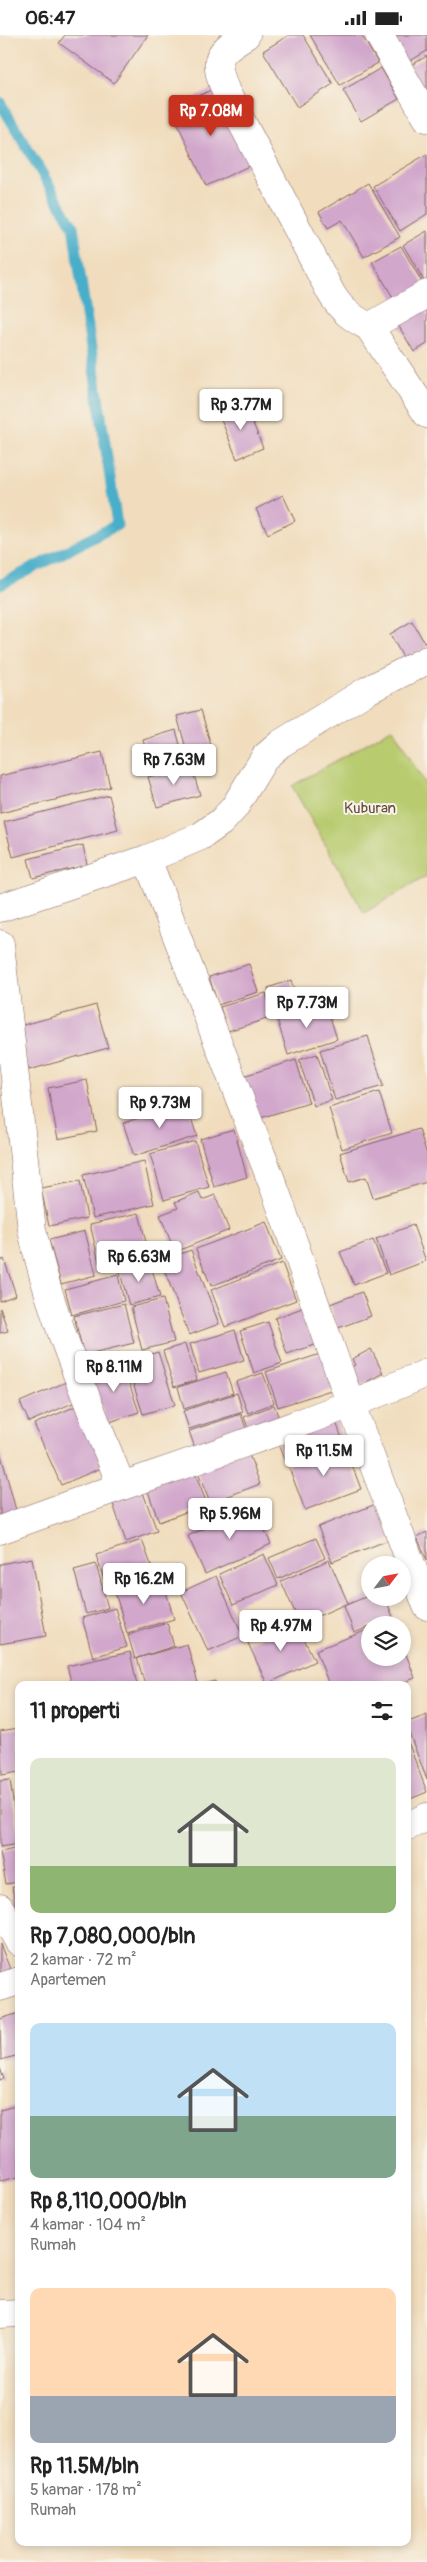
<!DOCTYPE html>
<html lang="id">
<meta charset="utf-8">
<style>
body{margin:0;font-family:Pangolin,sans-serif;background:#f6f6f6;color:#222;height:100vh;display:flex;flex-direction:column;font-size:19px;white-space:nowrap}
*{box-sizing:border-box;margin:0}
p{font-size:16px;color:#767676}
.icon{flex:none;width:28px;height:28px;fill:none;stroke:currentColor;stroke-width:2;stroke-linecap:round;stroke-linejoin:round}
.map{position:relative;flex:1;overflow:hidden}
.panel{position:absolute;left:15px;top:1646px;width:396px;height:865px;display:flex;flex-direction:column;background:#fff;border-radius:10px;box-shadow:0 2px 8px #0003}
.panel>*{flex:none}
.needle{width:32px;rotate:58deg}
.controls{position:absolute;left:361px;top:1521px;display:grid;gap:10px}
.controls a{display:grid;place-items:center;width:50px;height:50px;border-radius:50%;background:#fff;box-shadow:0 2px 8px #0003;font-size:25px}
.price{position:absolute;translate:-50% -42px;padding:0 11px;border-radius:5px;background:#fff;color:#222;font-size:16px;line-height:32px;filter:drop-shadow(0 1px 2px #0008)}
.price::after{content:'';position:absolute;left:50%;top:30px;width:15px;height:11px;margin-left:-8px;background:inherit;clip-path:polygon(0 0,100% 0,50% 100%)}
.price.selected{background:#c8321e;color:#fff}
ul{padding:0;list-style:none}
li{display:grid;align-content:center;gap:10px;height:265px;padding:0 15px}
li span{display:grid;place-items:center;height:155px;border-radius:10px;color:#555}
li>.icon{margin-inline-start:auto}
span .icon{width:90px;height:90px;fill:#fffc;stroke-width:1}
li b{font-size:21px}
h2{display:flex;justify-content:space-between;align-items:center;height:60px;padding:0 15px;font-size:21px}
.status{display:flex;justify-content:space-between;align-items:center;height:35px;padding:0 25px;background:#fff;direction:ltr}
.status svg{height:14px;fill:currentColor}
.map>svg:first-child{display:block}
.green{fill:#b8cb6e;stroke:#81754c}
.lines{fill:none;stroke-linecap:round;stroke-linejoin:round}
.stream{stroke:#4aaec9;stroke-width:11}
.building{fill:#d2a7cc}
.street-casing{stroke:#84625e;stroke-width:29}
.street{stroke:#fff;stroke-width:28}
.labels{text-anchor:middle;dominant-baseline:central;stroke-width:4;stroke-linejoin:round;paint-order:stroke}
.park-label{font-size:15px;fill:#664a3c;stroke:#f7f3e8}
</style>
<div class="status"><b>06:47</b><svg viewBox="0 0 49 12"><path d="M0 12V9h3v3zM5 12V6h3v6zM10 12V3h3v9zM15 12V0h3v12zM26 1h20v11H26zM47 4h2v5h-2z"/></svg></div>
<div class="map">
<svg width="427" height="2527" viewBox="0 0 427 2527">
<rect width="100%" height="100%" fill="#f7f3e8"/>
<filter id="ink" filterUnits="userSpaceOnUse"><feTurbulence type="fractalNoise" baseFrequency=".02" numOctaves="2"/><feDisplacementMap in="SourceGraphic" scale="10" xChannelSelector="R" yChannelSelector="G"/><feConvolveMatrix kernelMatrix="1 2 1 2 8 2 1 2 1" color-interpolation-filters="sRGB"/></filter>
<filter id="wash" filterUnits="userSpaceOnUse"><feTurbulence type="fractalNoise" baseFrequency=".0096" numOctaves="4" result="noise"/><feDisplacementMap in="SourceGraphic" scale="20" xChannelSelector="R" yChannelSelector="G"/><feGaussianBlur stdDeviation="1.12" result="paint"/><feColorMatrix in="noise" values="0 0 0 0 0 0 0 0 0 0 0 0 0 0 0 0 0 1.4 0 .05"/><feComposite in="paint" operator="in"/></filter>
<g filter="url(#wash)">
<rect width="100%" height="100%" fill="#f1ddbd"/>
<polygon class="green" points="393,693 427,753 427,841 364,878 292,751"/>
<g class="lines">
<polyline class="stream" points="0,67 73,191 117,490 0,550"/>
</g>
<g id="blocks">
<g class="building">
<polygon points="65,0 148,0 114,48 59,8"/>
<polygon points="289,0 303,0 333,49 297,72 263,16"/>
<polygon points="310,0 363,0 362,1 378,28 340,50"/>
<polygon points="388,0 427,0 427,16 405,29"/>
<polygon points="427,21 427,62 406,33"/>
<polygon points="381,33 399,64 361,86 343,55"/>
<polygon points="215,53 251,130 206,151 171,74"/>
<polygon points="427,119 427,179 400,196 373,151"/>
<polygon points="368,148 400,202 364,222 342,185 328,193 319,177"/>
<polygon points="427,196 427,251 403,210"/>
<polygon points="401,211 425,252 397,269 372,227"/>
<polygon points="427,269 427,309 414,317 397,288"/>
<polygon points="245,368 263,413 237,424 219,379"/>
<polygon points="283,460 295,486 268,499 256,474"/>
<polygon points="412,586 427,612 404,624 390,599"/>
<polygon points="201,675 212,714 188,721 177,681"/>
<polygon points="176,695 183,721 150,730 143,705"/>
<polygon points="102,717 110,752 0,778 0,741"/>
<polygon points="191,730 200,760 157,772 148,742"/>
<polygon points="109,760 118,795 13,822 4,787"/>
<polygon points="83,810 87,830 33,843 28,824"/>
<polygon points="249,929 258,957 218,970 209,942"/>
<polygon points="291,945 299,971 276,979 268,953"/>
<polygon points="266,958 273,982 228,996 220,972"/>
<polygon points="326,969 337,1004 288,1020 277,984"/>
<polygon points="96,970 108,1013 29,1035 16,992"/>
<polygon points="368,1001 383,1051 335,1065 320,1015"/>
<polygon points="317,1019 332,1065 314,1071 299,1025"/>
<polygon points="296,1025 309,1068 257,1084 243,1041"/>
<polygon points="87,1045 97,1096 58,1104 48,1053"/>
<polygon points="379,1057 392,1098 342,1114 329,1073"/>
<polygon points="186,1068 197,1101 134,1121 123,1088"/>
<polygon points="234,1094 247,1142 214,1152 200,1104"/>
<polygon points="419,1094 427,1120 427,1147 373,1163 366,1142 349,1147 340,1118"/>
<polygon points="195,1106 209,1152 164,1165 150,1119"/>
<polygon points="144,1126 154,1169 93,1183 83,1140"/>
<polygon points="80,1146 87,1183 49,1191 41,1153"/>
<polygon points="199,1157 202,1165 215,1160 229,1195 175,1217 160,1180 178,1173 175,1167"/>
<polygon points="139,1178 150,1224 101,1236 90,1189"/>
<polygon points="266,1187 281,1225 211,1251 196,1214"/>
<polygon points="413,1190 426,1226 389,1240 376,1204"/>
<polygon points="85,1196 96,1240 61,1249 49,1205"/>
<polygon points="373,1205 386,1238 354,1250 340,1217"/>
<polygon points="191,1215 219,1289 189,1300 161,1226"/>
<polygon points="4,1224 16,1260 0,1266 0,1226"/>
<polygon points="150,1227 160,1262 129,1270 119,1234"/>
<polygon points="282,1228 296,1265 225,1292 211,1255"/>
<polygon points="118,1240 124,1266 72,1280 65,1254"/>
<polygon points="362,1257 371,1281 338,1293 330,1269"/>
<polygon points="163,1264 174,1307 142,1315 131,1272"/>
<polygon points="124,1269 134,1308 84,1320 74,1281"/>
<polygon points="305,1272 318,1309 287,1319 275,1283"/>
<polygon points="0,1273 8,1296 0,1298"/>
<polygon points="268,1287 282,1328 254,1338 240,1296"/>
<polygon points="235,1295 244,1325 199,1338 190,1309"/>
<polygon points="185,1309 197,1345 174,1352 163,1316"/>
<polygon points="371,1314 383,1338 357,1352 348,1334 355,1330 352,1324"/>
<polygon points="158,1317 175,1370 143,1379 126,1327"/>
<polygon points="326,1317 337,1353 278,1372 266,1337"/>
<polygon points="122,1327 139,1377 107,1388 90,1338"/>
<polygon points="226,1337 233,1358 184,1374 178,1352"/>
<polygon points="263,1338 274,1368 248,1378 236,1347"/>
<polygon points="73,1344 82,1364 29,1387 20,1367"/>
<polygon points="237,1358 243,1377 189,1394 183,1376"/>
<polygon points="81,1369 108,1430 61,1450 34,1389"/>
<polygon points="274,1370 280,1386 250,1398 244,1382"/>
<polygon points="241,1379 248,1399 196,1416 189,1396"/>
<polygon points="336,1387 343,1406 285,1427 278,1409"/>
<polygon points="344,1409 361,1454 305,1475 288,1430"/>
<polygon points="247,1414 260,1449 210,1468 196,1433"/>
<polygon points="0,1416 17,1479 0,1483"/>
<polygon points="193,1433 207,1469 159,1487 146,1451"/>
<polygon points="141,1452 157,1496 126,1507 111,1463"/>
<polygon points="376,1469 391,1504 332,1527 318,1492"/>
<polygon points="254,1471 271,1509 205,1539 188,1501"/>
<polygon points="427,1497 427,1525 417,1502"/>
<polygon points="316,1503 325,1523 278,1544 269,1523"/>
<polygon points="142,1505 155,1541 108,1557 96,1520"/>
<polygon points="264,1519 278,1550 233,1570 219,1539"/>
<polygon points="32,1523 46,1601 0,1609 0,1529"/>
<polygon points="329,1525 348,1568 300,1589 281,1546"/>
<polygon points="96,1529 108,1573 86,1579 74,1535"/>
<polygon points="216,1541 243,1601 208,1616 181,1557"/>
<polygon points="162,1543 174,1584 127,1598 115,1557"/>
<polygon points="370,1560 370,1562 385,1562 393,1582 354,1598 344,1571"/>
<polygon points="115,1573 127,1612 93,1622 82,1583"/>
<polygon points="393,1585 394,1590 381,1590"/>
<polygon points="295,1586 315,1626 267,1649 248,1608"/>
<polygon points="167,1588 174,1611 135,1624 128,1600"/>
<polygon points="370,1594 370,1622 402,1622 403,1611 415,1643 396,1650 329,1650 316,1615"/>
<polygon points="187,1609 198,1648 189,1650 145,1650 137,1623"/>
<polygon points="130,1617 137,1650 72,1650 67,1631"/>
<polygon points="215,1646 216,1650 202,1650 202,1649"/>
<polygon points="427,1680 427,1745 408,1695 408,1687"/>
<polygon points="19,1693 19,1737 2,1740 0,1696"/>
<polygon points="408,1707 427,1757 408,1765"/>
<polygon points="10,1745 19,1809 0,1812 0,1746"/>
<polygon points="19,1813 19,1847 6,1849 0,1817"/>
<polygon points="19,1851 19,1875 16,1876 12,1852"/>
<polygon points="0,1909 12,1939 0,1943"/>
<polygon points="19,1978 19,2020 1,2025 0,1984"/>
<polygon points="0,2033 4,2044 0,2045"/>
<polygon points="19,2070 19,2142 0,2146 0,2075"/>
</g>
</g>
</g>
<g filter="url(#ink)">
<use href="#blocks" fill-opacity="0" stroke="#84625e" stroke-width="1"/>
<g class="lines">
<g class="street-casing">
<g id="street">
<path d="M246,0C216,18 213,24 226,57L331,258C341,275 352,283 369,292"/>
<polyline points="379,0 427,83"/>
<polyline points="427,259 369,292 427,379"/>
<polyline points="147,824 275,1155 351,1370 427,1571"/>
<polyline points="0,873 147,824 201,801 221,787 234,773 265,722 280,709 368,655 427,625"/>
<path d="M0,909L32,1195C51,1283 88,1366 121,1450"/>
<path d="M0,1495C142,1442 288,1397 427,1338"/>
<polyline points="408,1791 427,1782"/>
<polyline points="0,1873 19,1907"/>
<polyline points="0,1952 19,1946"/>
<polyline points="0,2279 19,2278"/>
</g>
</g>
<use href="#street" class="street"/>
</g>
</g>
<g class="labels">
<g class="park-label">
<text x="370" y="773">Kuburan</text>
</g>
</g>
</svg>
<div class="controls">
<a><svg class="needle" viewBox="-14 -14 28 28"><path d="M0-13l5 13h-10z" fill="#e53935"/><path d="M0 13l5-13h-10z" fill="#767676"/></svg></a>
<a><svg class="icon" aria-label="layers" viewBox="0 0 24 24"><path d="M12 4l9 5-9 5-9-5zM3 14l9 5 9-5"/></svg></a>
</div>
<b class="price selected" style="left:211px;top:102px">Rp 7.08M</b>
<b class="price" style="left:241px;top:396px">Rp 3.77M</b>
<b class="price" style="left:174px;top:751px">Rp 7.63M</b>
<b class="price" style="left:307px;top:994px">Rp 7.73M</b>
<b class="price" style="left:160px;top:1094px">Rp 9.73M</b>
<b class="price" style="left:139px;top:1248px">Rp 6.63M</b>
<b class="price" style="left:114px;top:1358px">Rp 8.11M</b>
<b class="price" style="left:324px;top:1442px">Rp 11.5M</b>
<b class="price" style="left:230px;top:1505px">Rp 5.96M</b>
<b class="price" style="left:144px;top:1570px">Rp 16.2M</b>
<b class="price" style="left:281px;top:1617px">Rp 4.97M</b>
<section class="panel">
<h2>11 properti<svg class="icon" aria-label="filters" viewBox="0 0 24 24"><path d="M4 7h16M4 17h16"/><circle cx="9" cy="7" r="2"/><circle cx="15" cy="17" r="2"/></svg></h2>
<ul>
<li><span style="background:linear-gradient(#dfe7d0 70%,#8fb573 0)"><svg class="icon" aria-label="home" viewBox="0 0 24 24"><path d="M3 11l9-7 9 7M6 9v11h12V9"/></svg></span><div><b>Rp 7,080,000/bln</b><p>2 kamar · 72 m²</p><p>Apartemen</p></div></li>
<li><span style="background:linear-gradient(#bfe0f5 60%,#7fa58c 0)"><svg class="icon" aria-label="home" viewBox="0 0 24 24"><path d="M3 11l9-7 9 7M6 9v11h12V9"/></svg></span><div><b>Rp 8,110,000/bln</b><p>4 kamar · 104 m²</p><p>Rumah</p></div></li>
<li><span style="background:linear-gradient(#ffd9b3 70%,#9aa5b1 0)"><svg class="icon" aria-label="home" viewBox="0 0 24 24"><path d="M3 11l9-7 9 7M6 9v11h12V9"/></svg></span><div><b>Rp 11.5M/bln</b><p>5 kamar · 178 m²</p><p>Rumah</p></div></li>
</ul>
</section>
</div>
